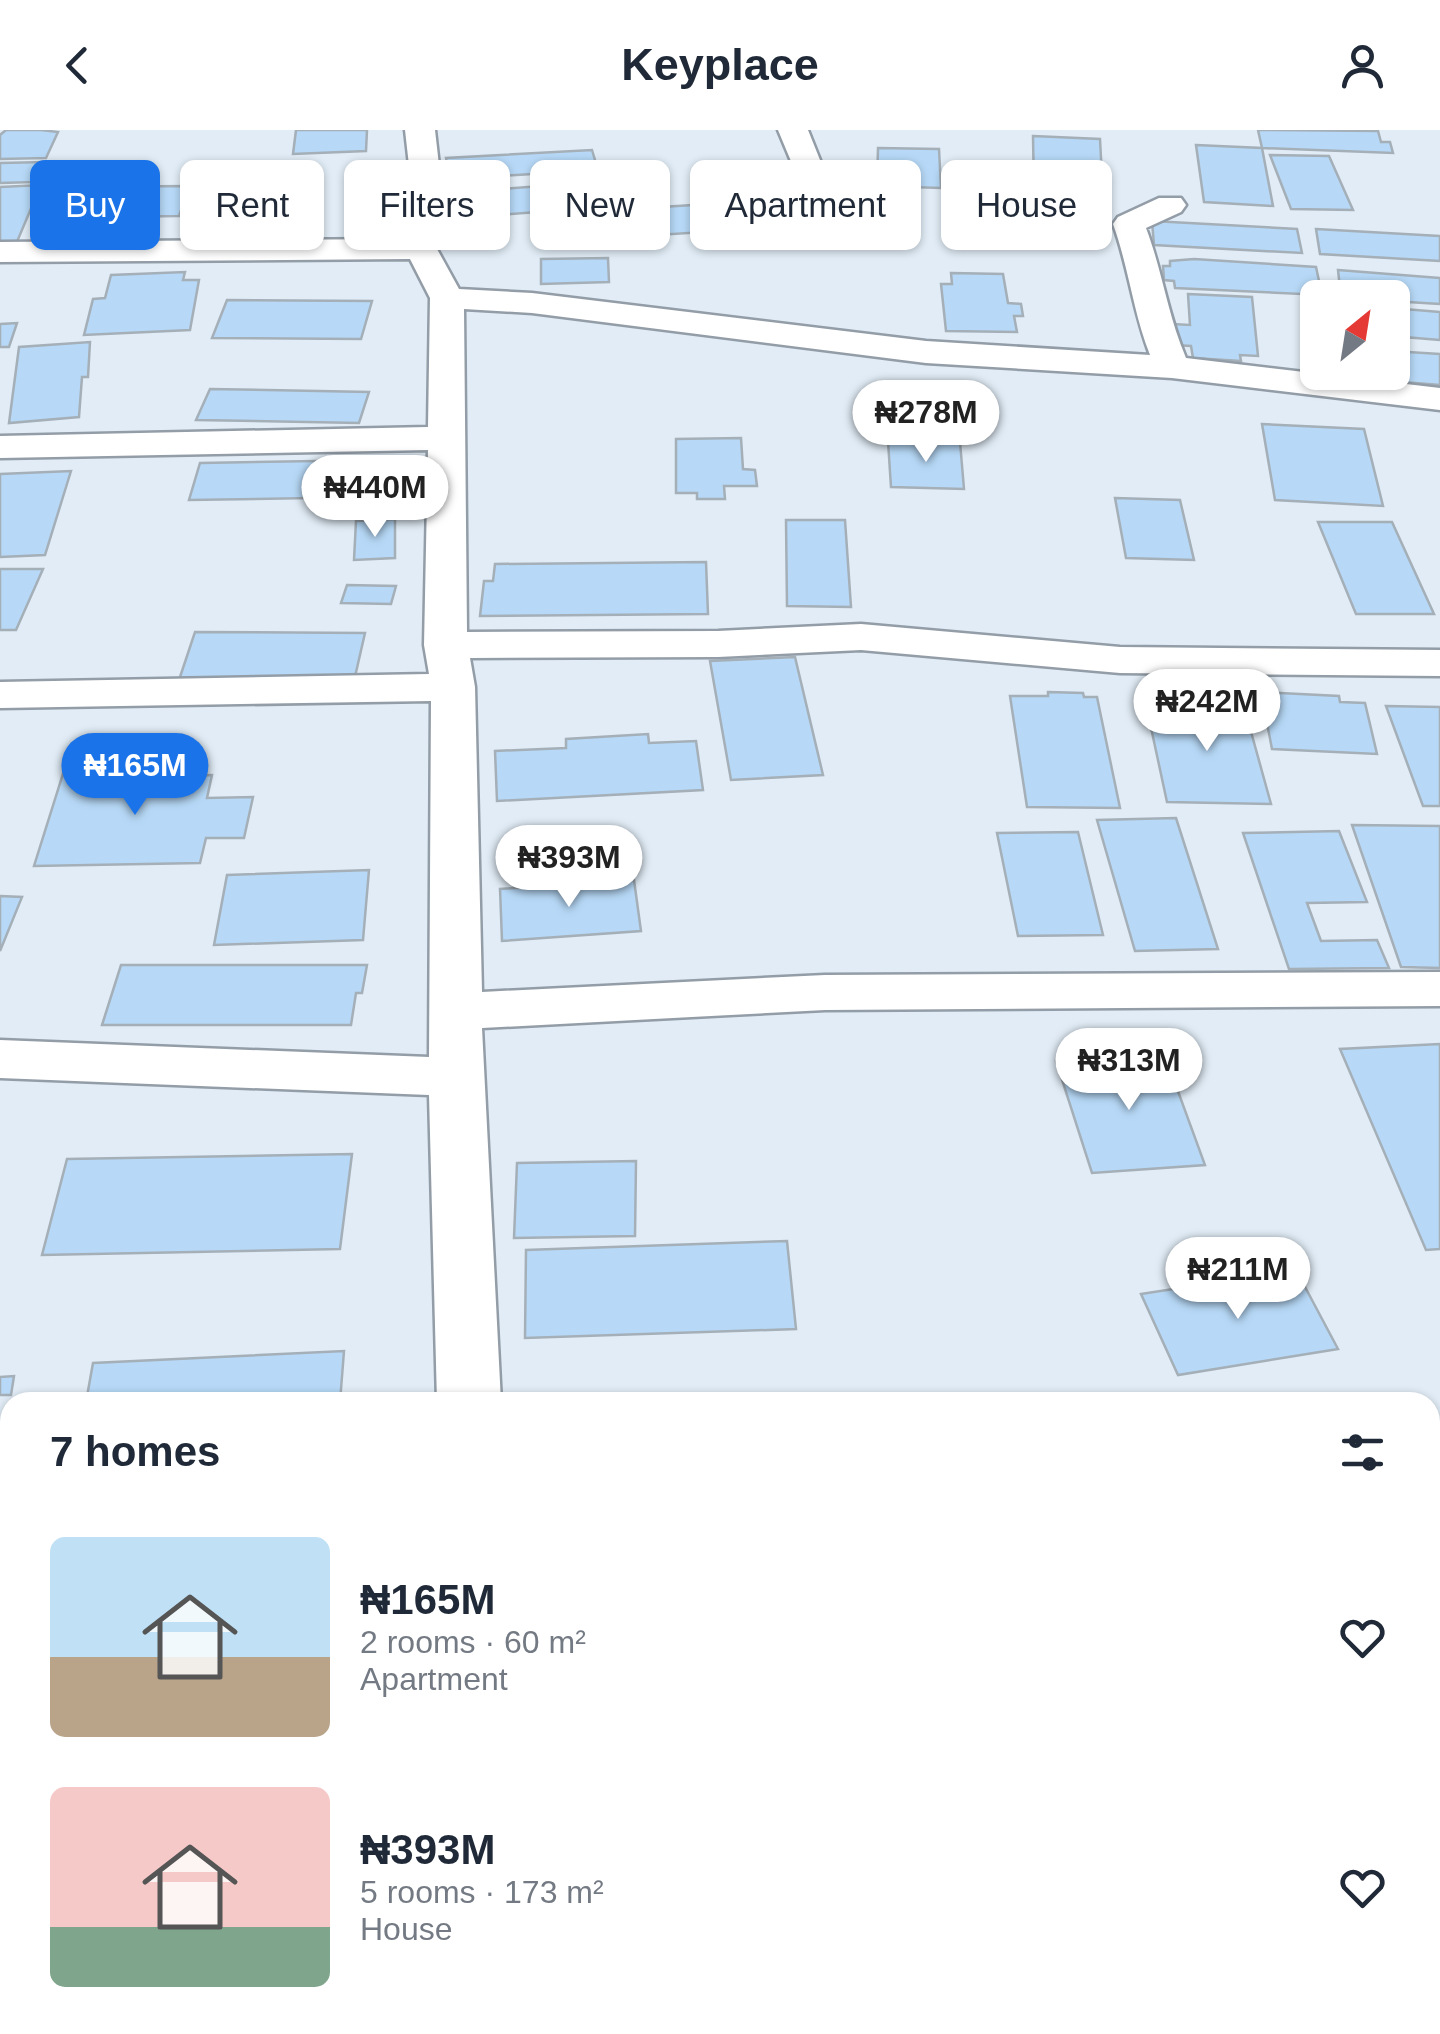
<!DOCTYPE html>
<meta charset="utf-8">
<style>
body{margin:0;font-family:Arial,sans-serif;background:#f2f2f3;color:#1f2937;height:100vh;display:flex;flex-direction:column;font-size:38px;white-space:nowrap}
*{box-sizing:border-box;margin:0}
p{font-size:32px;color:#747a83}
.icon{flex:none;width:55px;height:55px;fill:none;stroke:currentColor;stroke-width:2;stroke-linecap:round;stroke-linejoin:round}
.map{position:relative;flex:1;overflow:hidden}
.details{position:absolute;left:0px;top:1262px;width:1440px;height:642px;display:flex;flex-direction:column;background:#fff;border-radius:30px 30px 0 0;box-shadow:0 2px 8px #0004}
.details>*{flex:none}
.top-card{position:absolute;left:30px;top:30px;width:1380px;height:90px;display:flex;gap:20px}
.needle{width:65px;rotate:30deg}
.controls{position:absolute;left:1300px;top:150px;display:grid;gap:20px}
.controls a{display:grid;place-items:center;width:110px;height:110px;border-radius:15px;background:#fff;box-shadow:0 2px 8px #0004;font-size:50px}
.price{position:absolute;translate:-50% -85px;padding:0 22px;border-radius:35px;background:#fff;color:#222;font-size:32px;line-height:65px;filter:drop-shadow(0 2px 5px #0008)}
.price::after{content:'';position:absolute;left:50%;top:60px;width:30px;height:22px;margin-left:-15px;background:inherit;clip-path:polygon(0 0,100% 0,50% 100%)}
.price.active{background:#1a73e8;color:#fff}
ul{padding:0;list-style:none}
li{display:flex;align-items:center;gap:30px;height:250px;padding:0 50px}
li span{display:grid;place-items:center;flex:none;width:280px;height:200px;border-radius:15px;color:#555}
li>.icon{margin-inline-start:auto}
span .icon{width:120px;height:120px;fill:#fffc;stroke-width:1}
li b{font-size:42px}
h2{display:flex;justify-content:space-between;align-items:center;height:120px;padding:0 50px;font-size:42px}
.chip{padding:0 35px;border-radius:15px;background:#fff;box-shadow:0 2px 8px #0004;font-size:35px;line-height:90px}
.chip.active{background:#1a73e8;color:#fff}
header{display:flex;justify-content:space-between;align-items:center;height:130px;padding:0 50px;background:#fff;font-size:45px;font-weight:800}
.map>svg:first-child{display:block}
.building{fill:#b7d9f7;stroke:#a4afb8;stroke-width:2.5}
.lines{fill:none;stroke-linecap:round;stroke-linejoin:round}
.minor-casing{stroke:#939da7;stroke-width:5}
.minor{fill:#fff;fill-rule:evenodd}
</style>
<header><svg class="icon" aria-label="back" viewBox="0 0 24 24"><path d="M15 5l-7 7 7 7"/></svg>Keyplace<svg class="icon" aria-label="person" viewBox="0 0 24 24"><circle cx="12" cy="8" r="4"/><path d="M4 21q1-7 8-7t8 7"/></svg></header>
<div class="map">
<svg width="1440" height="1904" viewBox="0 0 1440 1904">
<rect width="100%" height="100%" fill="#e1ecf6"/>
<g class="building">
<polygon points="6,0 41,0 58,2 46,28 0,29 0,5"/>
<polygon points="296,0 367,0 366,21 293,24"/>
<polygon points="1258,0 1378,1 1381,12 1390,12 1393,23 1262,18"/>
<polygon points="1033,6 1100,9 1103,67 1034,64"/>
<polygon points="1196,15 1262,18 1273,76 1204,72"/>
<polygon points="878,18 939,19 941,58 877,56"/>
<polygon points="592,20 598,40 450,49 446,28"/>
<polygon points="1270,25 1329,26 1353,80 1291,79"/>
<polygon points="45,32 34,52 0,53 0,33"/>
<polygon points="593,52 603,77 457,88 451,63"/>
<polygon points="41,55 16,114 0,114 0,57"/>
<polygon points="190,56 179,86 38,88 53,57"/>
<polygon points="755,71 768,98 641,106 631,79"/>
<polygon points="1152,91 1297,99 1302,123 1154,115"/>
<polygon points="1316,99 1440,106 1440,131 1320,124"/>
<polygon points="608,128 609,152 541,154 541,129"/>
<polygon points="1194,129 1316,137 1322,165 1175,158 1174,151 1164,150 1163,136 1170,136 1170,131"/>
<polygon points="1338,140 1440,148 1440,174 1392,171 1392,168 1341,167"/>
<polygon points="185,142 183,150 199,150 190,200 84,205 93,169 105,168 111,145"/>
<polygon points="951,143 1003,144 1008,173 1021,174 1023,186 1014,186 1017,202 946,201 941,154 952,154"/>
<polygon points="1188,164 1252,167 1258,226 1240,225 1241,231 1193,228 1191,216 1174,215 1173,194 1190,195"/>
<polygon points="227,170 372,171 361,209 212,208"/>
<polygon points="1392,178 1440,182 1440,210 1392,206"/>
<polygon points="17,193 9,217 0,217 0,194"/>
<polygon points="90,212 88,247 82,247 79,287 9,293 19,217"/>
<polygon points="1392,221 1440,224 1440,255 1354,248 1354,242 1392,242"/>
<polygon points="210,259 369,262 359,293 196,290"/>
<polygon points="1262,294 1364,299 1383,376 1275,370"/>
<polygon points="741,308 743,339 755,340 757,356 724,356 725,369 697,369 697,363 676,363 676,309"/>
<polygon points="888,311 960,312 964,359 891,357"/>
<polygon points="378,330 372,367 189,370 200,333"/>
<polygon points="71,341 45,425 0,427 0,344"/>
<polygon points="1115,368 1180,370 1194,430 1126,428"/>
<polygon points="395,389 395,428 354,430 356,391"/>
<polygon points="786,390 845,390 851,477 787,476"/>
<polygon points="1318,392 1392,392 1434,484 1356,484"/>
<polygon points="706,432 708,484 480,486 484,451 493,451 495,434"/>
<polygon points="0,439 43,439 16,500 0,500"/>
<polygon points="347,455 396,456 391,474 341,473"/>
<polygon points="195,502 365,503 354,551 179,550"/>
<polygon points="795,527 823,645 731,650 710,531"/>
<polygon points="1048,562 1083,563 1084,567 1097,567 1120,678 1027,677 1010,566 1048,566"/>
<polygon points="1261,562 1339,566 1340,572 1365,573 1377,624 1272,619"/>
<polygon points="1164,569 1213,569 1216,580 1245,580 1271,674 1167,672 1147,579 1166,579"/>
<polygon points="1386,576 1440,577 1440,676 1423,676"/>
<polygon points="648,604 649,613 696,611 703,660 497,671 495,621 566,618 566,609"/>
<polygon points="117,630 111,647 212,645 207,668 253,667 244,708 206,708 200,733 34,736 67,631"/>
<polygon points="1176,688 1218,819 1135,821 1097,690"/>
<polygon points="1352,695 1440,696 1440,838 1401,837"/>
<polygon points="1339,701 1367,772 1307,773 1321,811 1377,810 1389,838 1289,839 1243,703"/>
<polygon points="1078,702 1103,805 1018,806 997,703"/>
<polygon points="369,740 363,810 214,815 227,745"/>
<polygon points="634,750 641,801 502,811 500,759"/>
<polygon points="0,766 22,767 0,821"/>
<polygon points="121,835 367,835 362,863 356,863 351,895 102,895"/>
<polygon points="1440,914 1440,1119 1426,1120 1340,919"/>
<polygon points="1164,923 1205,1035 1092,1043 1056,931"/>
<polygon points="352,1024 340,1119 42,1125 67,1029"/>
<polygon points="636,1031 635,1106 514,1108 517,1033"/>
<polygon points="787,1111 796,1199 525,1208 526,1120"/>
<polygon points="1296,1140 1338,1219 1178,1245 1141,1164"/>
<polygon points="344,1221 340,1272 86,1272 93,1233"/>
<polygon points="14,1246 11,1265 0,1265 0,1247"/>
<polygon points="1440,1302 1440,1336 1430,1321 1430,1304"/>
<polygon points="1430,1448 1440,1464 1440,1497 1430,1500"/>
<polygon points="10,1747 10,1895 124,1895 123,1904 0,1904 0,1790"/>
<polygon points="1440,1770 1440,1874 1430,1847 1430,1772"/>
<polygon points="1251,1895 1365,1895 1368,1904 1253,1904"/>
</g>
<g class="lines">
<g class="minor-casing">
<g id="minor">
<path d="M405,0H435L442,62L437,119L459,159L532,163L926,211L1150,225C1133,182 1129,138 1113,94L1118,87L1159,68H1181L1186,75L1181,82L1146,98C1163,143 1167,183 1186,228L1440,258V280L1172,248L926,233L532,183L464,179L467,502L718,501L861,494L1120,517L1440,520V546L1120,543L861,520L718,527L470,528L475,557L482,862L825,845L1440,842V876L825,880L482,898L501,1272H437L429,965L0,948V910L429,927L431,571L0,578V552L429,544L424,515L428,320L0,328V306L428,297L430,168L410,129L0,132V112L406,109L412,62Z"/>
<polygon points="778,0 808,0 834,65 830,72 808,72"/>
<polygon points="0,1537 10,1538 10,1604 0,1603"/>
<polygon points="1440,1630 1440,1700 1430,1703 1430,1633"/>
<polygon points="587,1895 692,1895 689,1904 584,1904"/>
</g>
</g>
<use href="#minor" class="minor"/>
</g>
</svg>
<div class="controls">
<a><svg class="needle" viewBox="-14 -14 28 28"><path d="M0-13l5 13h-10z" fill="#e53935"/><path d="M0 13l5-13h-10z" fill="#747a83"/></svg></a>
</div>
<b class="price" style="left:926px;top:335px">₦278M</b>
<b class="price" style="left:375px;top:410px">₦440M</b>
<b class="price" style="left:1207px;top:624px">₦242M</b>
<b class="price active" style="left:135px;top:688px">₦165M</b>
<b class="price" style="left:569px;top:780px">₦393M</b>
<b class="price" style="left:1129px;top:983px">₦313M</b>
<b class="price" style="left:1238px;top:1192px">₦211M</b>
<div class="top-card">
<a class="chip active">Buy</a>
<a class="chip">Rent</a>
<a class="chip">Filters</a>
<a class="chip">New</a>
<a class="chip">Apartment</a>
<a class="chip">House</a>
</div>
<section class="details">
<h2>7 homes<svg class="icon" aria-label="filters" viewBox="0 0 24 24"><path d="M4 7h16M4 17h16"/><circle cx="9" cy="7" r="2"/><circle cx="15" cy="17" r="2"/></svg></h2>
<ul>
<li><span style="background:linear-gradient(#bfe0f5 60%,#b9a48a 0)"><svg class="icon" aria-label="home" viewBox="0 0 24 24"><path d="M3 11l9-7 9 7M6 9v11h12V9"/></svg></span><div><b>₦165M</b><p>2 rooms · 60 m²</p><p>Apartment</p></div><svg class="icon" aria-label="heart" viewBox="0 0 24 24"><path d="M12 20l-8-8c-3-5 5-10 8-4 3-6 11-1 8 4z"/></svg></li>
<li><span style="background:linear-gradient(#f6c9c9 70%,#7fa58c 0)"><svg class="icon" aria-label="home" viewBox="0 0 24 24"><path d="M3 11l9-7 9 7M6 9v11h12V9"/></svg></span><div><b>₦393M</b><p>5 rooms · 173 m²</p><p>House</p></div><svg class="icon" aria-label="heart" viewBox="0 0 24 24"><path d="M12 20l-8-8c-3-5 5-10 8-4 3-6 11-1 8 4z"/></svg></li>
</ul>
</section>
</div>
